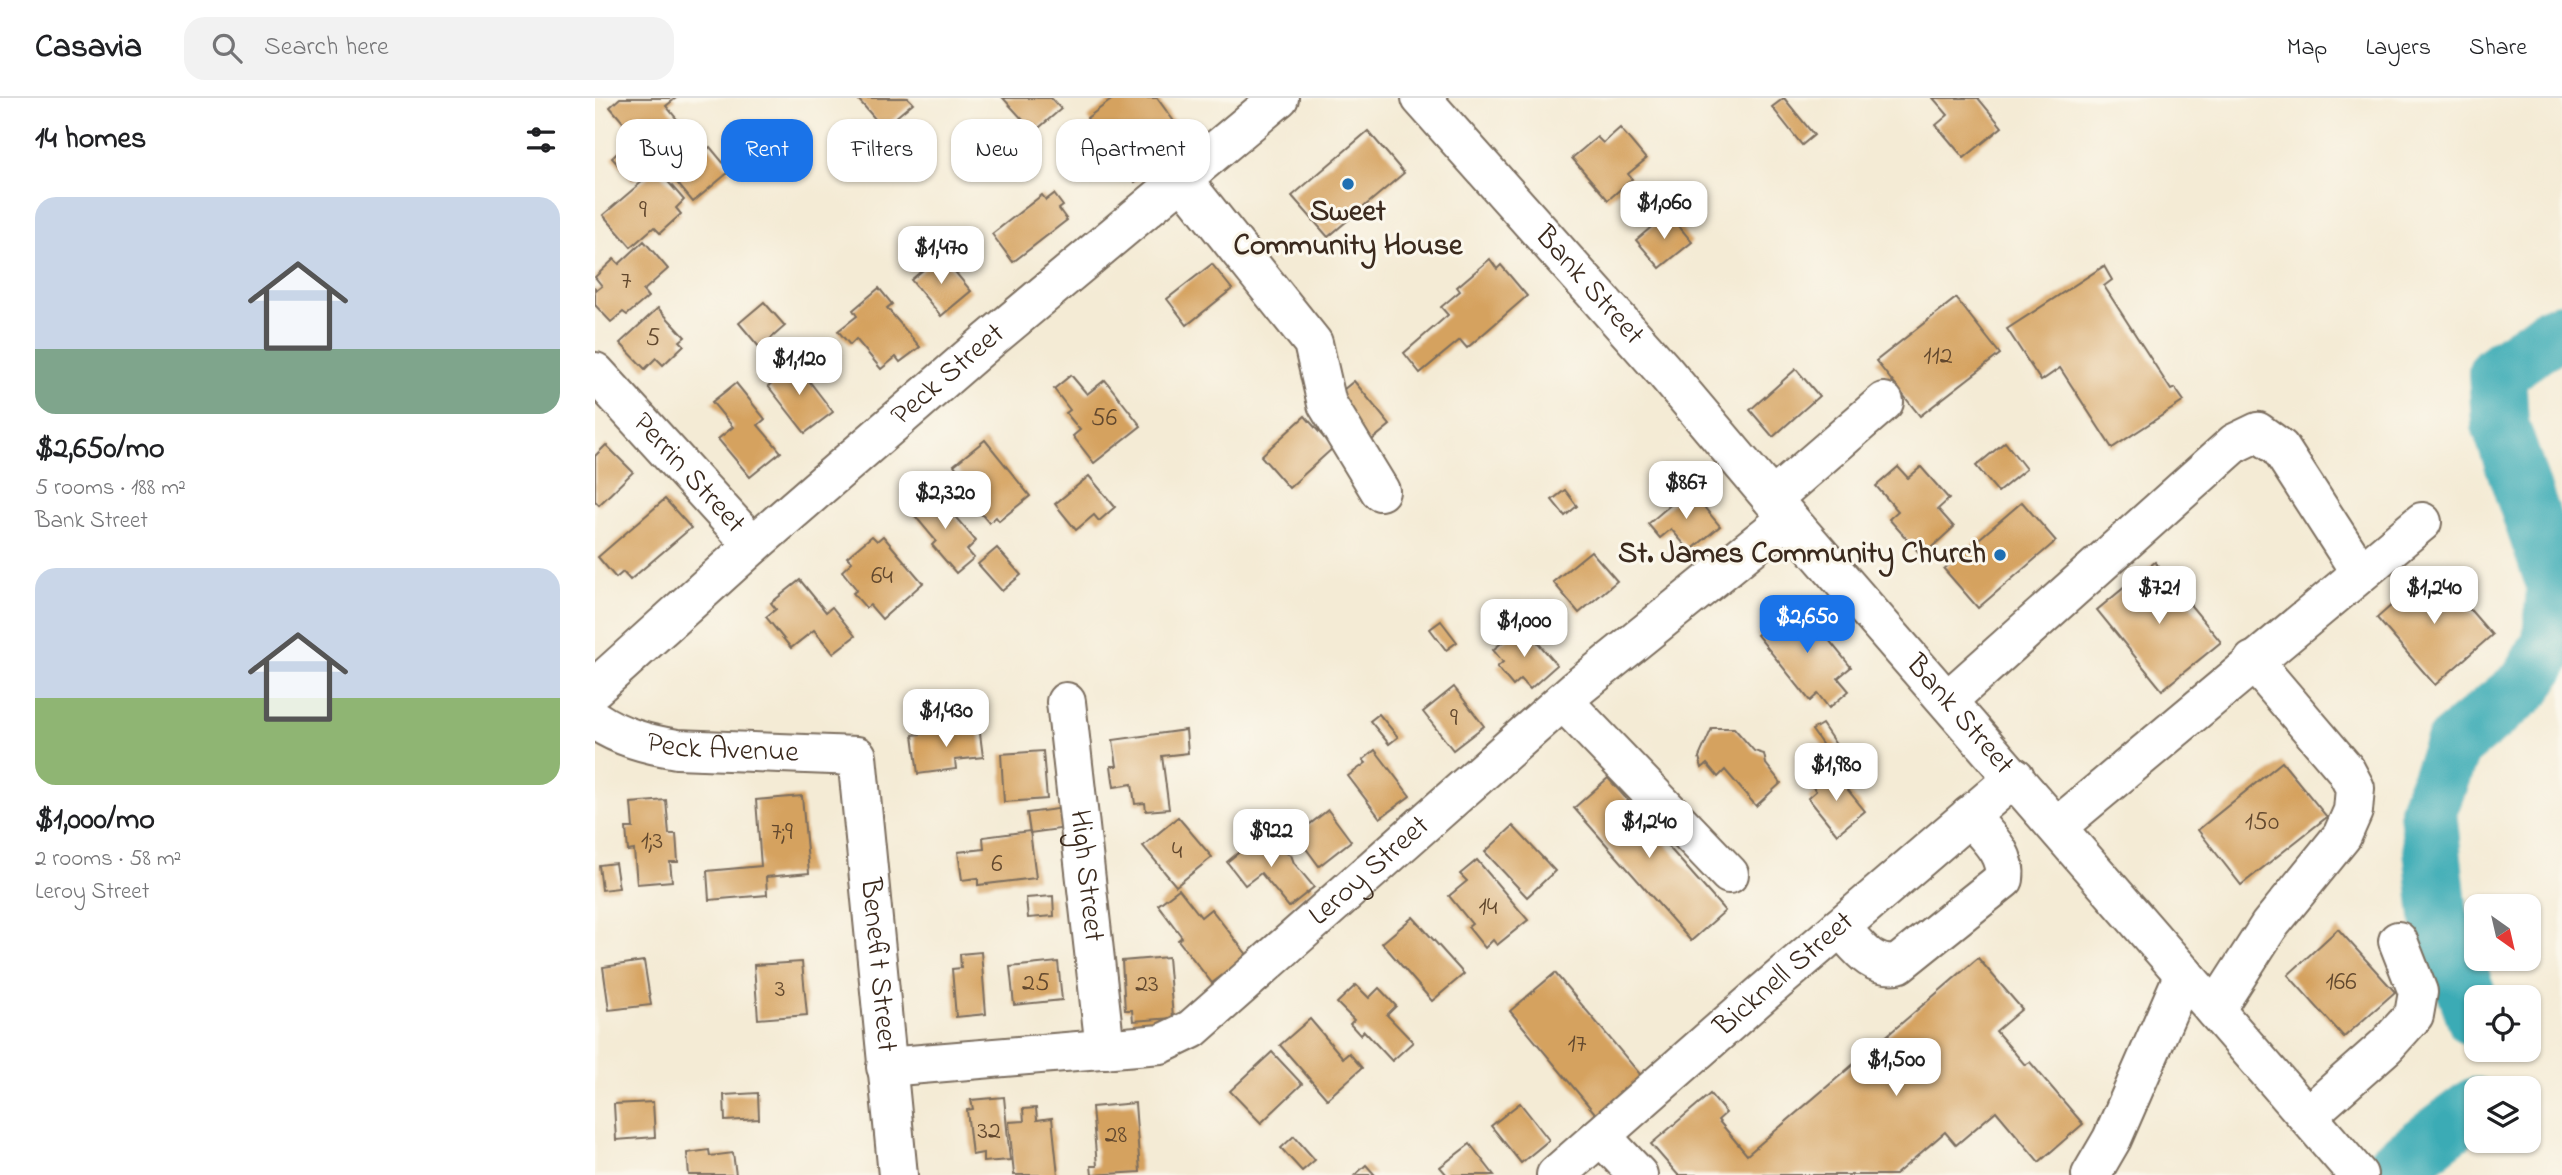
<!DOCTYPE html>
<meta charset="utf-8">
<style>
body{margin:0;font-family:"Indie Flower",sans-serif;background:#f2f2f2;color:#202124;height:100vh;display:flex;flex-direction:column;font-size:26px;white-space:nowrap}
*{box-sizing:border-box;margin:0}
p{font-size:23px;color:#757577}
.icon{flex:none;width:38px;height:38px;fill:none;stroke:currentColor;stroke-width:2;stroke-linecap:round;stroke-linejoin:round}
.map{position:relative;flex:1;overflow:hidden}
.side{display:flex;flex-direction:column;background:#fff;width:595px}
.side>*{flex:none}
.hud{position:absolute;left:21px;top:21px;width:665px;height:63px;display:flex;gap:14px}
.needle{width:46px;rotate:146deg}
.buttons{position:absolute;left:1869px;top:796px;display:grid;gap:14px}
.buttons a{display:grid;place-items:center;width:77px;height:77px;border-radius:14px;background:#fff;box-shadow:0 2px 5px #0004;font-size:35px}
.price{position:absolute;translate:-50% -60px;padding:0 16px;border-radius:14px;background:#fff;color:#222;font-size:23px;line-height:46px;filter:drop-shadow(0 2px 4px #0008)}
.price::after{content:'';position:absolute;left:50%;top:42px;width:21px;height:16px;margin-left:-10px;background:inherit;clip-path:polygon(0 0,100% 0,50% 100%)}
.price.selected{background:#1a73e8;color:#fff}
ul{padding:0;list-style:none}
li{display:grid;align-content:center;gap:14px;height:371px;padding:0 35px}
li span{display:grid;place-items:center;height:217px;border-radius:21px;color:#555}
li>.icon{margin-inline-start:auto}
span .icon{width:126px;height:126px;fill:#fffc;stroke-width:1}
li b{font-size:30px}
h2{display:flex;justify-content:space-between;align-items:center;height:84px;padding:0 35px;font-size:30px}
.pill{padding:0 24px;border-radius:21px;background:#fff;box-shadow:0 2px 5px #0004;font-size:24px;line-height:63px}
.pill.selected{background:#1a73e8;color:#fff}
header{display:flex;align-items:center;gap:42px;box-sizing:border-box;height:98px;padding:0 35px;background:#fff;border-bottom:2px solid #e0e0e0}
header strong{font-size:33px}
nav{display:flex;gap:38px;margin-inline-start:auto;font-size:24px}
.search{width:490px;height:63px;background:#f2f2f2;display:flex;align-items:center;gap:18px;box-sizing:border-box;padding:0 24px;border-radius:21px;color:#757577;font-size:26px}
main{display:flex;flex:1;min-height:0}
.map>svg:first-child{display:block}
.lines{fill:none;stroke-linecap:round;stroke-linejoin:round}
.river{stroke:#3aabb5;stroke-width:58}
.building{fill:#d5a25f}
.minor-casing{stroke:#7c6e5e;stroke-width:42}
.minor{stroke:#fff;stroke-width:38}
.poi-dot{fill:#1f6fb2;stroke:#fbf7ec;stroke-width:2.5}
.labels{text-anchor:middle;dominant-baseline:central;stroke-width:6;stroke-linejoin:round;paint-order:stroke}
.number-label{font-size:26px;fill:#62482e}
.poi-label{font-size:30px;font-weight:bold;fill:#3b2a1e;stroke:#fbf7ec}
.street-label{font-size:30px;fill:#3b2a1e;stroke:#fbf7ec}
</style>
<header>
<strong>Casavia</strong>
<div class="search"><svg class="icon" aria-label="search" viewBox="0 0 24 24"><circle cx="10" cy="10" r="6"/><path d="M15 15l6 6"/></svg>Search here</div>
<nav><a>Map</a><a>Layers</a><a>Share</a></nav>
</header>
<main>
<section class="side">
<h2>14 homes<svg class="icon" aria-label="filters" viewBox="0 0 24 24"><path d="M4 7h16M4 17h16"/><circle cx="9" cy="7" r="2"/><circle cx="15" cy="17" r="2"/></svg></h2>
<ul>
<li><span style="background:linear-gradient(#c9d6e8 70%,#7fa58c 0)"><svg class="icon" aria-label="home" viewBox="0 0 24 24"><path d="M3 11l9-7 9 7M6 9v11h12V9"/></svg></span><div><b>$2,650/mo</b><p>5 rooms · 188 m²</p><p>Bank Street</p></div></li>
<li><span style="background:linear-gradient(#c9d6e8 60%,#8fb573 0)"><svg class="icon" aria-label="home" viewBox="0 0 24 24"><path d="M3 11l9-7 9 7M6 9v11h12V9"/></svg></span><div><b>$1,000/mo</b><p>2 rooms · 58 m²</p><p>Leroy Street</p></div></li>
</ul>
</section>
<div class="map">
<svg width="1967" height="1077" viewBox="0 0 1967 1077">
<rect width="100%" height="100%" fill="#fbf7ec"/>
<filter id="ink" filterUnits="userSpaceOnUse"><feTurbulence type="fractalNoise" baseFrequency=".0143" numOctaves="2"/><feDisplacementMap in="SourceGraphic" scale="14" xChannelSelector="R" yChannelSelector="G"/><feConvolveMatrix kernelMatrix="1 2 1 2 8 2 1 2 1" color-interpolation-filters="sRGB"/></filter>
<filter id="wash" filterUnits="userSpaceOnUse"><feTurbulence type="fractalNoise" baseFrequency=".00686" numOctaves="4" result="noise"/><feDisplacementMap in="SourceGraphic" scale="28" xChannelSelector="R" yChannelSelector="G"/><feGaussianBlur stdDeviation="1.57" result="paint"/><feColorMatrix in="noise" values="0 0 0 0 0 0 0 0 0 0 0 0 0 0 0 0 0 1.4 0 .05"/><feComposite in="paint" operator="in"/></filter>
<g filter="url(#wash)">
<rect width="100%" height="100%" fill="#f4ebd5"/>
<g class="lines">
<g class="river">
<polyline points="1881,921 1844,818 1833,713 1858,647 1931,587 1956,544 1960,487 1905,326 1902,274 1958,236 1967,234"/>
<polyline points="1793,1074 1881,1008"/>
</g>
</g>
<g id="blocks">
<g class="building">
<polygon points="25,0 81,0 71,8 109,54 115,49 135,73 98,104 73,74 84,65 51,26 39,37 15,9"/>
<polygon points="262,0 313,0 318,5 288,30"/>
<polygon points="408,0 456,0 466,11 439,34"/>
<polygon points="519,0 562,0 594,44 540,84 492,20"/>
<polygon points="1189,0 1219,37 1207,47 1177,9"/>
<polygon points="1338,0 1383,0 1407,29 1369,60 1341,27 1353,17"/>
<polygon points="1025,30 1051,61 1033,76 1037,81 1013,102 977,60 1002,39 1008,45"/>
<polygon points="773,33 809,75 733,139 697,98"/>
<polygon points="33,45 54,68 38,83 17,60"/>
<polygon points="62,71 89,102 81,110 86,116 65,135 59,129 36,149 8,117"/>
<polygon points="459,96 468,108 464,111 472,122 418,164 397,136 447,97 451,102"/>
<polygon points="1073,115 1097,144 1065,170 1041,142"/>
<polygon points="49,143 73,171 48,193 53,199 32,217 28,214 16,224 0,207 0,190 2,192 7,188 0,179 19,161 24,166"/>
<polygon points="346,157 376,193 346,218 316,182"/>
<polygon points="895,161 902,171 906,167 932,198 872,250 865,242 825,275 809,255 853,217 846,209 865,193 862,189"/>
<polygon points="617,166 637,191 592,227 572,201"/>
<polygon points="1509,168 1517,182 1509,188 1576,292 1580,290 1589,303 1517,350 1465,270 1446,283 1412,231"/>
<polygon points="284,190 297,206 292,210 325,249 305,264 301,259 286,271 261,241 255,247 243,233 262,218 258,212"/>
<polygon points="1361,200 1405,256 1325,318 1281,263"/>
<polygon points="169,204 190,228 165,250 144,225"/>
<polygon points="63,210 90,239 85,243 89,247 68,267 61,260 50,271 25,245"/>
<polygon points="186,263 196,276 204,270 238,314 210,335 173,288 182,281 175,271"/>
<polygon points="1201,271 1224,298 1178,339 1155,312"/>
<polygon points="476,277 492,296 510,282 546,328 499,365 478,338 485,332 471,315 475,312 459,291"/>
<polygon points="759,283 795,327 772,346 736,302"/>
<polygon points="141,285 170,321 163,327 186,354 155,379 123,341 138,329 117,304"/>
<polygon points="710,318 738,350 694,390 666,358"/>
<polygon points="390,342 435,398 404,423 401,419 394,425 379,407 386,401 359,367"/>
<polygon points="1410,344 1431,371 1403,394 1381,368"/>
<polygon points="11,347 38,374 4,407 0,403 0,358"/>
<polygon points="1303,369 1313,380 1326,369 1354,401 1343,411 1359,429 1327,458 1294,421 1303,413 1281,388"/>
<polygon points="494,378 520,409 504,423 499,417 481,432 460,406"/>
<polygon points="1094,391 1125,428 1095,453 1076,431 1065,440 1053,426"/>
<polygon points="970,392 982,408 970,418 957,402"/>
<polygon points="338,393 381,443 372,452 379,460 361,475 337,447 341,443 315,412"/>
<polygon points="70,401 96,430 35,482 28,474 21,480 3,459"/>
<polygon points="1427,404 1461,443 1383,510 1349,471"/>
<polygon points="277,438 282,443 288,438 328,485 287,521 275,507 271,510 258,495 262,492 247,473 257,464 252,459"/>
<polygon points="402,450 426,477 407,493 383,466"/>
<polygon points="996,453 1022,483 984,515 958,484"/>
<polygon points="1560,464 1626,544 1567,592 1502,512"/>
<polygon points="1839,470 1897,537 1840,587 1782,520"/>
<polygon points="205,482 231,514 237,509 260,538 238,555 219,532 196,550 171,519 181,511 176,505"/>
<polygon points="1203,504 1256,569 1243,580 1254,593 1234,610 1223,596 1215,603 1162,537"/>
<polygon points="846,523 862,544 851,552 835,531"/>
<polygon points="928,527 962,567 935,591 926,581 918,588 902,569 908,564 898,552"/>
<polygon points="859,589 889,628 858,652 828,614"/>
<polygon points="784,616 803,639 794,646 775,623"/>
<polygon points="1227,626 1252,663 1243,669 1217,632"/>
<polygon points="384,628 388,659 360,662 361,671 323,676 318,637"/>
<polygon points="1117,630 1139,630 1159,653 1169,656 1171,666 1186,685 1161,708 1130,672 1123,679 1112,666 1107,670 1104,659"/>
<polygon points="591,632 593,655 567,658 574,711 551,713 550,705 540,706 537,686 519,689 516,668 522,668 518,642"/>
<polygon points="780,652 815,698 785,720 753,678 771,665 768,662"/>
<polygon points="448,653 452,701 409,704 406,656"/>
<polygon points="1687,664 1732,719 1646,787 1603,732"/>
<polygon points="1240,676 1270,713 1242,736 1213,700 1221,693 1217,688 1226,681 1229,685"/>
<polygon points="1013,680 1130,813 1096,843 979,710"/>
<polygon points="207,698 214,775 171,779 172,797 114,802 112,773 166,768 161,702"/>
<polygon points="71,702 74,736 81,736 83,764 75,764 77,783 42,786 39,752 33,753 31,730 38,730 36,705"/>
<polygon points="469,710 472,730 435,735 432,715"/>
<polygon points="733,712 756,743 724,768 701,737"/>
<polygon points="583,719 617,759 581,788 548,748"/>
<polygon points="918,728 960,773 932,799 890,754"/>
<polygon points="435,733 441,780 383,787 383,780 367,782 363,754 389,751 388,739"/>
<polygon points="670,733 686,753 696,757 699,765 719,789 694,809 666,775 650,787 632,764"/>
<polygon points="882,762 933,822 902,847 898,842 890,850 873,829 877,826 854,798 872,783 865,776"/>
<polygon points="20,765 24,790 7,792 4,767"/>
<polygon points="584,791 606,819 616,811 653,858 617,885 583,842 587,839 563,807"/>
<polygon points="458,798 459,818 433,820 431,800"/>
<polygon points="818,819 869,876 837,903 787,845"/>
<polygon points="1743,831 1800,894 1749,939 1693,877"/>
<polygon points="386,854 391,916 361,919 357,871 366,870 365,856"/>
<polygon points="573,859 578,920 538,923 537,912 530,912 527,863"/>
<polygon points="1383,860 1427,911 1401,933 1430,967 1435,964 1488,1026 1444,1064 1401,1013 1361,1047 1350,1034 1300,1077 1083,1077 1056,1046 1115,996 1131,1015 1123,1022 1152,1057"/>
<polygon points="49,863 56,907 14,912 8,869"/>
<polygon points="207,864 212,917 163,921 159,867"/>
<polygon points="463,864 467,902 419,907 415,869"/>
<polygon points="960,875 1050,982 1004,1020 915,913"/>
<polygon points="761,887 774,900 784,890 801,908 792,917 818,944 797,963 769,933 765,937 755,926 759,922 742,905"/>
<polygon points="715,921 748,960 754,955 767,970 732,1001 685,947"/>
<polygon points="677,954 707,986 666,1025 635,993"/>
<polygon points="163,995 164,1021 130,1023 129,997"/>
<polygon points="409,999 415,1062 388,1064 388,1055 377,1057 372,1012 378,1011 376,1002"/>
<polygon points="58,1004 60,1039 21,1042 19,1006"/>
<polygon points="540,1005 545,1074 497,1077 496,1068 502,1068 497,1009"/>
<polygon points="925,1005 954,1042 926,1065 896,1028"/>
<polygon points="441,1010 442,1022 457,1020 463,1077 419,1077 414,1024 429,1023 428,1011"/>
<polygon points="699,1038 720,1062 707,1073 686,1050"/>
<polygon points="875,1046 899,1077 852,1077 845,1069"/>
<polygon points="114,1052 115,1058 138,1055 141,1077 94,1077 92,1055"/>
<polygon points="771,1067 780,1077 760,1077"/>
</g>
</g>
</g>
<g filter="url(#ink)">
<use href="#blocks" fill-opacity="0" stroke="#7c6e5e" stroke-width="2"/>
<g class="lines">
<g class="minor-casing">
<g id="minor">
<path id="s1" d="M826,0L1069,273L1193,420L1763,1077"/>
<polyline points="587,81 718,245 732,306 785,393"/>
<path id="s2" d="M0,274L158,447"/>
<polyline points="1177,401 1289,304"/>
<path id="s3" d="M0,590L158,447L392,244L684,0"/>
<polyline points="1353,602 1640,345 1663,334 1685,350 1765,474"/>
<polyline points="968,603 1134,776"/>
<path id="s4" d="M471,604L510,951"/>
<path id="s5" d="M0,622C25,639 52,646 82,651L262,658L303,1077"/>
<polyline points="1463,728 1827,424"/>
<path d="M1245,829C1263,848 1275,870 1303,866L1409,781C1413,755 1390,737 1374,718"/>
<polyline points="1620,912 1674,828 1747,738 1758,713 1760,690 1750,671 1658,563"/>
<path id="s6" d="M291,969L566,946L597,931L980,592L1193,420"/>
<polyline points="1712,1018 1791,948 1819,917 1823,894 1803,843"/>
<polyline points="1006,1038 1043,1077"/>
<path id="s7" d="M961,1077L1167,896L1420,679"/>
<polyline points="1496,1077 1517,1041 1589,876"/>
</g>
</g>
<use href="#minor" class="minor"/>
</g>
</g>
<g class="poi-dot">
<circle cx="753" cy="86" r="7"/>
<circle cx="1405" cy="457" r="7"/>
</g>
<g class="labels">
<g class="number-label">
<text x="48" y="113">9</text>
<text x="31" y="184">7</text>
<text x="58" y="241">5</text>
<text x="1343" y="259">112</text>
<text x="509" y="321">56</text>
<text x="287" y="479">64</text>
<text x="859" y="621">9</text>
<text x="1667" y="725">150</text>
<text x="187" y="735">7;9</text>
<text x="57" y="744">1;3</text>
<text x="582" y="754">4</text>
<text x="402" y="767">6</text>
<text x="893" y="810">14</text>
<text x="1746" y="885">166</text>
<text x="441" y="886">25</text>
<text x="552" y="887">23</text>
<text x="185" y="892">3</text>
<text x="982" y="947">17</text>
<text x="394" y="1034">32</text>
<text x="521" y="1038">28</text>
</g>
<g class="poi-label">
<text x="753" y="115">Sweet<tspan x="753" dy="34">Community House</tspan></text>
<text x="1391" y="457" text-anchor="end">St. James Community Church</text>
</g>
<g class="street-label">
<text stroke="none"><textPath href="#s1" startOffset="252">Bank Street</textPath></text>
<text stroke="none"><textPath href="#s3" startOffset="472">Peck Street</textPath></text>
<text stroke="none"><textPath href="#s2" startOffset="138">Perrin Street</textPath></text>
<text stroke="none"><textPath href="#s1" startOffset="819">Bank Street</textPath></text>
<text stroke="none"><textPath href="#s5" startOffset="133">Peck Avenue</textPath></text>
<text stroke="none"><textPath href="#s6" startOffset="548">Leroy Street</textPath></text>
<text stroke="none"><textPath href="#s4" startOffset="175">High Street</textPath></text>
<text stroke="none"><textPath href="#s5" startOffset="478">Benefit Street</textPath></text>
<text stroke="none"><textPath href="#s7" startOffset="304">Bicknell Street</textPath></text>
</g>
</g>
</svg>
<div class="buttons">
<a><svg class="needle" viewBox="-14 -14 28 28"><path d="M0-13l5 13h-10z" fill="#e53935"/><path d="M0 13l5-13h-10z" fill="#757577"/></svg></a>
<a><svg class="icon" aria-label="locate" viewBox="0 0 24 24"><circle cx="12" cy="12" r="6"/><path d="M12 2v4M12 18v4M2 12h4M18 12h4"/></svg></a>
<a><svg class="icon" aria-label="layers" viewBox="0 0 24 24"><path d="M12 4l9 5-9 5-9-5zM3 14l9 5 9-5"/></svg></a>
</div>
<b class="price" style="left:1069px;top:143px">$1,060</b>
<b class="price" style="left:346px;top:188px">$1,470</b>
<b class="price" style="left:204px;top:299px">$1,120</b>
<b class="price" style="left:1091px;top:423px">$867</b>
<b class="price" style="left:350px;top:433px">$2,320</b>
<b class="price" style="left:1564px;top:528px">$721</b>
<b class="price" style="left:1839px;top:528px">$1,240</b>
<b class="price selected" style="left:1212px;top:557px">$2,650</b>
<b class="price" style="left:929px;top:561px">$1,000</b>
<b class="price" style="left:351px;top:651px">$1,430</b>
<b class="price" style="left:1241px;top:705px">$1,980</b>
<b class="price" style="left:1054px;top:762px">$1,240</b>
<b class="price" style="left:676px;top:771px">$922</b>
<b class="price" style="left:1301px;top:1000px">$1,500</b>
<div class="hud">
<a class="pill">Buy</a>
<a class="pill selected">Rent</a>
<a class="pill">Filters</a>
<a class="pill">New</a>
<a class="pill">Apartment</a>
</div>
</div>
</main>
